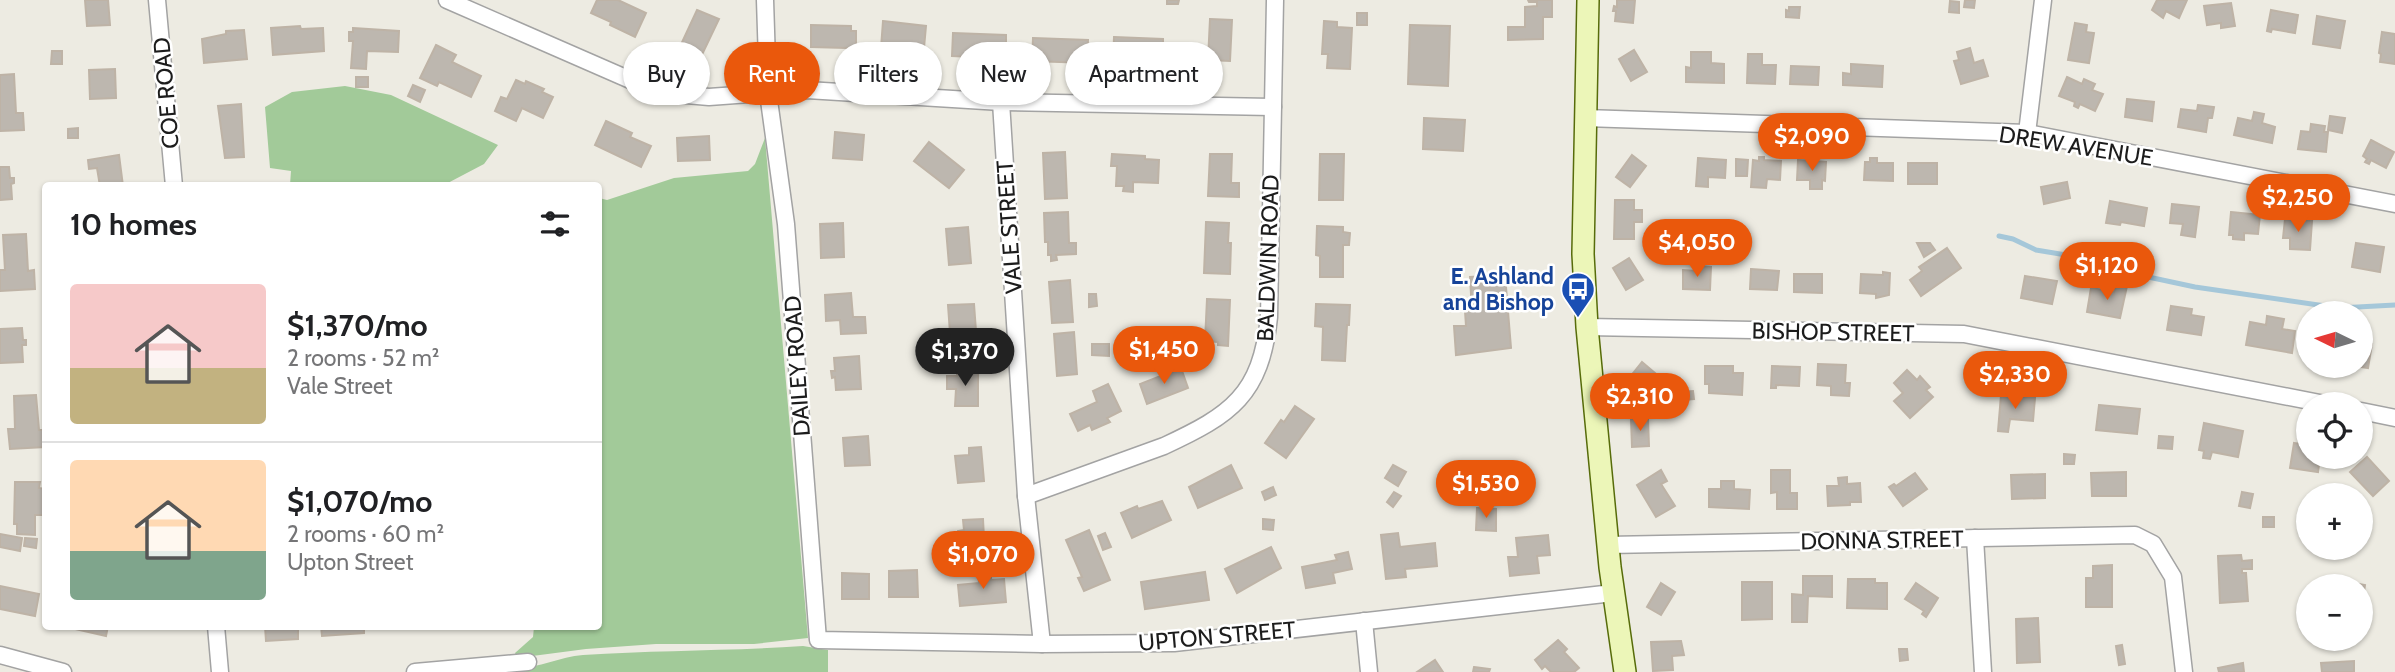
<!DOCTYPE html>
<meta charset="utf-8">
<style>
body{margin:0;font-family:Cabin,sans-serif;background:#f6f6f6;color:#202124;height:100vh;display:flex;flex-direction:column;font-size:26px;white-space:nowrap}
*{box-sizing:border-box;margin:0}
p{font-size:23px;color:#757577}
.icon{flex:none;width:38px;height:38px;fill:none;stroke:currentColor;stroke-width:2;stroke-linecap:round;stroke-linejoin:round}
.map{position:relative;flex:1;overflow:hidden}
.details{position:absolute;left:42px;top:182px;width:560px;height:448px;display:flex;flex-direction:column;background:#fff;border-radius:7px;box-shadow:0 2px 5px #0004}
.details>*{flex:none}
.banner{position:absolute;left:623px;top:42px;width:665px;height:63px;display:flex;gap:14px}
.needle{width:46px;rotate:275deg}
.buttons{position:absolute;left:2296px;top:301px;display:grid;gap:14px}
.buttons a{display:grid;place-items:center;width:77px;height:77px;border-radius:50%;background:#fff;box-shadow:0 2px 5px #0004;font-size:35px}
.price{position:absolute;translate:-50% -60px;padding:0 16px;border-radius:24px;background:#ea580c;color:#fff;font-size:23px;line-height:46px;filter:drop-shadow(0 2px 4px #0008)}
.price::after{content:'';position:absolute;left:50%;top:42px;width:21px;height:16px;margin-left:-10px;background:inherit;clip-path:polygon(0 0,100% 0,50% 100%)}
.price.selected{background:#222;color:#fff}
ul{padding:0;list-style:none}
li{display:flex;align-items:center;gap:21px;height:175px;padding:0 28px}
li+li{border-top:2px solid #e0e0e0}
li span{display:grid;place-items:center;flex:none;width:196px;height:140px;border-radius:7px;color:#555}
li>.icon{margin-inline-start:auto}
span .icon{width:84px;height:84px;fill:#fffc;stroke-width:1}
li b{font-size:30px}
h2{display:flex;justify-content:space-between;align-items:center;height:84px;padding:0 28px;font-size:30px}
.chip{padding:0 24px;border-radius:32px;background:#fff;box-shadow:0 2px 5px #0004;font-size:24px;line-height:63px}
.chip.selected{background:#ea580c;color:#fff}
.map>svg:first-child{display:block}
.forest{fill:#a2ca99}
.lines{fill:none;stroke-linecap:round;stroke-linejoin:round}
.stream{stroke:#a5c7d9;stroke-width:5}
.building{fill:#bdb7af;stroke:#beb3a6;stroke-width:2}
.minor-casing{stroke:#a3a3a3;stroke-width:19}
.secondary-casing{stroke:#576c0a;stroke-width:24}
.minor{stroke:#fff;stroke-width:16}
.secondary{stroke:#ecf6b8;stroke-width:21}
.labels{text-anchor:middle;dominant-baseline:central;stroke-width:5;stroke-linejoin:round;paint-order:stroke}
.street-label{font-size:23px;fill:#1c1c1c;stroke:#fff}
.transit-label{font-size:23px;font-weight:bold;fill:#164399;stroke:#fff;text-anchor:end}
</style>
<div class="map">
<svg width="2395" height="672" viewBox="0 0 2395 672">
<rect width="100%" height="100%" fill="#edebe2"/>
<g class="forest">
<polygon points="345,86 391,95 498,145 484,164 444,185 290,185 291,171 270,168 265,107 292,92"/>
<polygon points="765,138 808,638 754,644 656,644 586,649 517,658 515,653 533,637 534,627 598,626 599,198 607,200 674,178 748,171 755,164"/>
<path d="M803,646L828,650V672H515L514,668C537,669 559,657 583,655C656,650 730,651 803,646Z"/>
</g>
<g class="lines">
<polyline class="stream" points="1999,236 2013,239 2036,250 2078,257 2111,269 2195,287 2339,308 2395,305"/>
</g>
<g class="building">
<polygon points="85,0 108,0 110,25 87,26"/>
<polygon points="597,0 618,0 646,13 635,37 610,25 611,22 591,13"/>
<polygon points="1167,0 1179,0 1178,4 1167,4"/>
<polygon points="1528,0 1552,0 1552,17 1543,17 1543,39 1508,40 1508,27 1525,27 1525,7 1537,6 1537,2 1529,2"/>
<polygon points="1617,0 1635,0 1633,23 1615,21 1616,11 1613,11 1614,6 1617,7"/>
<polygon points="1965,0 1975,0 1974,8 1964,7"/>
<polygon points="2157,0 2187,0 2179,18 2166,11 2163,18 2152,10"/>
<polygon points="1950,1 1959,2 1959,13 1949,12"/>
<polygon points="2231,3 2235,26 2221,28 2221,23 2207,25 2204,6"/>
<polygon points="1789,7 1800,7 1799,18 1786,17 1786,10 1789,11"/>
<polygon points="697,10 719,19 699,61 687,55 685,59 680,56 681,53 678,51"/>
<polygon points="2271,10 2298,15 2295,33 2272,29 2271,32 2267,31"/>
<rect x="1357" y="13" width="10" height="12"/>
<polygon points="2317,16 2345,21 2340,48 2313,44"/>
<polygon points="1210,19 1232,20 1230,61 1208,60"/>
<polygon points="883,21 926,26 924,48 909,47 908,51 881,48"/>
<polygon points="1324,21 1337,22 1337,27 1352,28 1350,69 1327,68 1328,54 1322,54"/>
<polygon points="2075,23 2087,25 2086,32 2094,33 2089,63 2068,60"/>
<polygon points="811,25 851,26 851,31 856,31 856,51 847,51 847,48 811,47"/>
<polygon points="1410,25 1450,26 1448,86 1408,84"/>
<polygon points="300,26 301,29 323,28 324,51 273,55 271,28"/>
<polygon points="353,28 399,31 398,52 367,51 366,69 351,68 353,41 349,41 349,32 353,32"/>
<polygon points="244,30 247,59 204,63 202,39 226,34 226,31"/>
<polygon points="2382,32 2395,34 2395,64 2380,62 2381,54 2379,53"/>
<polygon points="953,33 1006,35 1006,49 1009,49 1008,55 1005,55 1005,61 975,60 975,57 952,56"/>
<polygon points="1114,37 1163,39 1163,61 1141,60 1141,64 1113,63"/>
<polygon points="1033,38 1088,40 1087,63 1032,61"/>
<polygon points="436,45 456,55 452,62 481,76 471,97 439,82 437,86 420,78"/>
<polygon points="1970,48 1974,63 1983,60 1988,76 1961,84 1954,61 1959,60 1957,52"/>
<polygon points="1634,50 1647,72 1631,81 1619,59"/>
<polygon points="52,51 62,51 62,64 51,64"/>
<polygon points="1691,52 1711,52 1711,63 1724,64 1724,83 1686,82 1686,67 1691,68"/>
<polygon points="1748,54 1762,54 1762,65 1776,65 1775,84 1747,83"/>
<polygon points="1851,64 1883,66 1882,87 1843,85 1843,73 1851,74"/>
<polygon points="1791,66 1819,67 1818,85 1790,84"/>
<polygon points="115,69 116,98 90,99 89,70"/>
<polygon points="14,74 16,113 23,113 24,130 0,131 0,75"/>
<rect x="356" y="77" width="12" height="10"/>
<polygon points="2067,77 2082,84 2084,79 2095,84 2092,90 2103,94 2095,111 2080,104 2078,108 2074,106 2075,102 2059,96"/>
<polygon points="516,80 525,84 526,81 544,89 542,92 553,97 543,118 522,108 516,121 495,111 501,97 507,99"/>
<polygon points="413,85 425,90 420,102 408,96"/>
<polygon points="2127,99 2154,102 2152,121 2125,117"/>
<polygon points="241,104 244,157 225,158 218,106"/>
<polygon points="2198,105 2214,107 2212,118 2208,118 2206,132 2178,127 2181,109 2197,111"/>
<polygon points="2254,112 2264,114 2262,123 2275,127 2272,143 2234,135 2238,118 2252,121"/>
<polygon points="2330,116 2345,118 2342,133 2328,130"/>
<polygon points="1424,118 1465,120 1463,151 1423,149"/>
<polygon points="606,121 632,133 630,137 651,146 641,167 595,145"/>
<polygon points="2311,124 2325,126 2324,132 2328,132 2326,152 2298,149 2301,131 2310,132"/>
<polygon points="78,128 78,138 68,138 68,129"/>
<polygon points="835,132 864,135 862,160 833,158"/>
<polygon points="709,136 710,160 678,161 677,138"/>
<polygon points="2371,140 2394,152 2386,168 2371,160 2369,164 2365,162 2367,159 2363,156"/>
<polygon points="929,142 964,170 949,188 914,161"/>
<polygon points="1065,152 1067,198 1045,199 1043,153"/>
<polygon points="1112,154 1145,156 1145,159 1159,160 1158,183 1133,182 1133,192 1123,191 1124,186 1116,186 1117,166 1111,166"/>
<polygon points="1210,154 1232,154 1231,183 1239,183 1239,197 1208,196"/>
<polygon points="1320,154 1344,154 1343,200 1319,200"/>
<polygon points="119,155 123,186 100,186 97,168 89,169 88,160"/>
<polygon points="1632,155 1646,166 1630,187 1616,177"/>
<polygon points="1759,157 1764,157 1764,160 1781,161 1780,180 1767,179 1766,188 1751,187 1753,160 1759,161"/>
<polygon points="1698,158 1726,160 1725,178 1708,177 1708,187 1696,186"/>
<polygon points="1870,158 1877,158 1877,163 1893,163 1893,181 1864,180 1865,162 1870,162"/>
<polygon points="1736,159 1748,160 1747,176 1736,176"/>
<polygon points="1798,160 1826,162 1825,181 1822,180 1822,189 1810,189 1810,180 1797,180"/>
<rect x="1908" y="163" width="29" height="21"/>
<polygon points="0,167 9,167 10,178 14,178 14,183 11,184 12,199 0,200"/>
<polygon points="2067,182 2070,198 2044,204 2041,187"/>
<polygon points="1615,200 1634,200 1634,210 1642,210 1642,222 1634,222 1634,239 1614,239"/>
<polygon points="2110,201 2147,208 2144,226 2121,222 2120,225 2106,223"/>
<polygon points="2172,204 2199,207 2195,237 2181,235 2183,224 2170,223"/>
<polygon points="1068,212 1069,243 1076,243 1076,254 1056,255 1057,260 1051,261 1051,255 1048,255 1048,242 1045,242 1044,213"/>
<polygon points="2231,212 2260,215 2258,234 2244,233 2244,240 2233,239 2233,235 2229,235"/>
<polygon points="2285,219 2312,221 2310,250 2290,249 2290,238 2283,238"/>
<polygon points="1206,222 1229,223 1228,243 1231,243 1230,274 1204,273"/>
<polygon points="843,223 844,257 821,258 820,224"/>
<polygon points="1317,226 1343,227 1343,232 1350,233 1349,245 1343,245 1343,277 1320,277 1320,256 1316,255"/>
<polygon points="968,227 971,263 949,265 946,229"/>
<polygon points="26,234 28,271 34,270 35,289 0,291 0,270 5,270 3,235"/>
<polygon points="1917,243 1930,243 1935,250 1924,257"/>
<polygon points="2356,243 2384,247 2380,272 2352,267"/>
<polygon points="1947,248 1961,268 1921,296 1910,280 1922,271 1919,267"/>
<polygon points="1629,258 1643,280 1626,290 1613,268"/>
<polygon points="1697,266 1711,267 1710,290 1683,289 1683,270 1697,271"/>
<polygon points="1751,269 1779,271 1777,290 1750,289"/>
<polygon points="1883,272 1890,273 1889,295 1876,298 1876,294 1860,293 1861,274 1883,275"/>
<polygon points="1794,274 1822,274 1822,293 1794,292"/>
<polygon points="1505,275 1511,348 1456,355 1454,326 1466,326 1465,311 1472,311 1470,277"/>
<polygon points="2025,276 2057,281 2052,304 2021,298"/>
<polygon points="1070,280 1073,322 1052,323 1049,282"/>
<polygon points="2116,284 2127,286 2120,318 2087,312 2091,288 2114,292"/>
<polygon points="851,293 853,317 865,317 866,333 841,334 840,320 826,321 825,295"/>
<polygon points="1089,294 1096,294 1097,306 1089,307"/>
<polygon points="1207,299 1230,300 1228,346 1218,345 1218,342 1205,341"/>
<polygon points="974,304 976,331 950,333 948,305"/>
<polygon points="1316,304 1350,305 1349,325 1347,325 1345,361 1322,360 1323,327 1315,326"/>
<polygon points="2171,306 2192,309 2191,315 2204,317 2201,335 2167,330"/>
<polygon points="2267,316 2284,319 2282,329 2295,331 2292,353 2246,345 2250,322 2266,325"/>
<polygon points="22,328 23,340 26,340 26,345 22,345 23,362 0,363 0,329"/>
<polygon points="1074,332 1077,374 1057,376 1054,334"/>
<polygon points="2361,342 2372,344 2368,368 2355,366 2361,366"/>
<polygon points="1092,344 1109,344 1109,356 1092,355"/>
<polygon points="859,356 861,389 836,390 835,377 832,378 831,371 835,371 834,358"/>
<polygon points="1642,362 1656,374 1640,394 1626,382"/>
<polygon points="1818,364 1846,365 1845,383 1850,383 1849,396 1831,395 1831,386 1817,385"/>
<polygon points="1705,366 1733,366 1733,373 1743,373 1742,395 1709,393 1709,384 1705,384"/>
<polygon points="1772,366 1800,367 1799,386 1776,385 1776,388 1771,388"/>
<polygon points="1181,368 1188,388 1147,404 1140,384"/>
<polygon points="1907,370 1917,380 1920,376 1930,387 1926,390 1933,397 1910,418 1894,401 1903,393 1894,383"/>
<polygon points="957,372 978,372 978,406 955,406 956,389 947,389 947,376 957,376"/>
<polygon points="1108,384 1121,411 1107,418 1110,422 1092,430 1090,425 1078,431 1070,414 1097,402 1093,391"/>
<polygon points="1693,391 1694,399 1682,400 1681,392"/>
<polygon points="36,395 39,430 44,430 45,447 10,449 8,429 15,429 14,396"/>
<polygon points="2001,395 2035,398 2033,421 2010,419 2008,432 1998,431"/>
<polygon points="2099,405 2140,409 2137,434 2096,430"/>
<polygon points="1295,406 1314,419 1286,458 1265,443 1281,420 1284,422"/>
<polygon points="1631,419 1648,419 1649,446 1632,447"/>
<polygon points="2204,423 2243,431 2238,457 2212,452 2210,459 2203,458 2204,451 2199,450"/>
<polygon points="868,436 870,465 845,466 843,438"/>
<polygon points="2159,436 2173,437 2172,449 2158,448"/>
<polygon points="2294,443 2308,445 2308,457 2320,457 2318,472 2290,468"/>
<polygon points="981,447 984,481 958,483 955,456 969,455 969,448"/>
<polygon points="2064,454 2075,455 2074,464 2064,464"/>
<polygon points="2367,457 2389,481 2373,496 2350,472"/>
<polygon points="1231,465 1242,488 1198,508 1189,487"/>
<polygon points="1393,465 1406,472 1398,486 1385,478"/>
<polygon points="1661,470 1667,481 1661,484 1675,506 1656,517 1637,485"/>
<polygon points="1771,470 1790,470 1790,493 1797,493 1797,509 1777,509 1777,492 1771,493"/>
<polygon points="2126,472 2126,496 2092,496 2091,473"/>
<polygon points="1915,473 1927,489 1903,506 1889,487 1894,484 1896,486"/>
<polygon points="2045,474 2045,498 2012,499 2011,475"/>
<polygon points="1847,477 1847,484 1860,483 1861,502 1850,502 1850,505 1828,506 1827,486 1839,486 1838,478"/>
<polygon points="1721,481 1734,481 1734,489 1750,490 1749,509 1709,507 1709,489 1721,489"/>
<polygon points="15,482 40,482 39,488 46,489 46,515 35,515 35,535 17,534 17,524 14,524"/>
<polygon points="1273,487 1276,495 1265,500 1262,492"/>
<polygon points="1394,492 1401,496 1393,507 1387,502"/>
<polygon points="2242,492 2253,494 2250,508 2239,506"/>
<polygon points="1162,501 1171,520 1132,538 1121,513 1137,506 1138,509"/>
<polygon points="1477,508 1496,509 1496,531 1476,530"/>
<rect x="2263" y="517" width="11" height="10"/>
<polygon points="983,519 985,558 959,559 958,531 964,530 963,520"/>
<polygon points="1263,519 1274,520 1273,530 1263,529"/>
<polygon points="1089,530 1110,580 1084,591 1078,578 1082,577 1066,540"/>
<polygon points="1105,533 1111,547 1103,550 1098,536"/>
<polygon points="1398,533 1400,547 1435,543 1437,566 1405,569 1406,577 1386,579 1381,535"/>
<polygon points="0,534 22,538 20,551 0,547"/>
<polygon points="1548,535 1550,555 1537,556 1539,573 1510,576 1508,557 1518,557 1516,538"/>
<polygon points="25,538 37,539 36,548 24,546"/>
<polygon points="1271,547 1281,568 1237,593 1225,569"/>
<polygon points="1348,552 1352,569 1333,573 1335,583 1306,588 1302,567 1337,560 1335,555"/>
<polygon points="2241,555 2242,561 2252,560 2252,569 2242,569 2242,573 2246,573 2248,601 2220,603 2218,556"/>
<polygon points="2112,565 2112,607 2086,607 2086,578 2093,578 2093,566"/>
<polygon points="917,570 918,597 889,597 889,571"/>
<polygon points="991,572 991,580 1004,579 1006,602 960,606 958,585 979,583 978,573"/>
<polygon points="1205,572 1209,600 1145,609 1141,582"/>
<polygon points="842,573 869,574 869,599 842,599"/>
<polygon points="1803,576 1832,576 1832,597 1808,596 1807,622 1792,622 1792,594 1803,595"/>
<polygon points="1848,579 1875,579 1875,583 1887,583 1887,609 1847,608"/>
<polygon points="2342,581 2365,585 2361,612 2361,586 2341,586"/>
<polygon points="1742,582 1772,582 1772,619 1742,620"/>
<polygon points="1661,583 1675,592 1661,615 1647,607"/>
<polygon points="1916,583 1938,598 1926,617 1922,614 1924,611 1905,599"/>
<polygon points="0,586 39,594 35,616 0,609"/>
<polygon points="2038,618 2040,662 2017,663 2016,619"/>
<polygon points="75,626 108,626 106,636 75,629"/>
<polygon points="265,626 298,626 298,639 266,641"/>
<polygon points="321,626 364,626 364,633 322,636"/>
<polygon points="1558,640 1567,649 1564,652 1579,668 1574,672 1551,672 1545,666 1542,669 1535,660"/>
<polygon points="1681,641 1684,655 1672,656 1673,670 1653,671 1651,642"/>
<polygon points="2122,645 2125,664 2119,665 2116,646"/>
<polygon points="1899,649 1907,649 1908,660 1900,661"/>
<polygon points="1435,660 1443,672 1417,672"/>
<polygon points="2354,661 2354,672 2322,672 2321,663"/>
<polygon points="2243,663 2244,672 2219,672 2218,668"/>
<polygon points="1474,667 1490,669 1489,672 1473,672"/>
</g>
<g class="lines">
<g class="minor-casing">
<g id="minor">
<polyline points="157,0 174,186"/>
<polyline points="447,0 644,86 675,94 709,97 807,90 1001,102 1273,107"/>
<polyline points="765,0 768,93 786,224 818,640 1042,644 1174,643 1613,593"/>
<polyline points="1001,102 1026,496 1042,644"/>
<polyline points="1585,118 2027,133 2395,204"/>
<polyline points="2027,133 2043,0"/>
<polyline points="1587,327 1964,334 2325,404"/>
<polyline points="2361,411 2395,418"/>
<path d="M1026,496L1164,446C1231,415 1261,395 1269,317L1275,0"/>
<polyline points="1975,538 1983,672"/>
<polyline points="1608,545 2135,535 2153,544 2173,577 2184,672"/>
<polyline points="1364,621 1369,672"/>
<polyline points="216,626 220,672"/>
<polyline points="0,655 63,672"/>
<polyline points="415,672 528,662"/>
</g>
</g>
<g class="secondary-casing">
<polyline id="secondary" points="1588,0 1583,254 1587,327 1610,567 1625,672"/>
</g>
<use href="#minor" class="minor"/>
<use href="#secondary" class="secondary"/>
</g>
<defs>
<g id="bus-pin" transform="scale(1.75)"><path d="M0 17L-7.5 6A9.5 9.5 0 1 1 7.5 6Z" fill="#1a4fb4" stroke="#fff"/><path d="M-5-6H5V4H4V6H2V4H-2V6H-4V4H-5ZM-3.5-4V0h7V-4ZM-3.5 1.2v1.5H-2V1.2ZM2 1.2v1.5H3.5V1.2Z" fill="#fff"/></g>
</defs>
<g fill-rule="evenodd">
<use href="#bus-pin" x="1578" y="289"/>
</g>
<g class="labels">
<g class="street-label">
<text transform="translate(166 93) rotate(-95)">COE ROAD</text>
<text transform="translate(2076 146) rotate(9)">DREW AVENUE</text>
<text transform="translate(1009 227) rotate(-94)">VALE STREET</text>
<text transform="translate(1268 258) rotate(-88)">BALDWIN ROAD</text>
<text transform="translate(1833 332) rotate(1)">BISHOP STREET</text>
<text transform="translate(797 366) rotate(-94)">DAILEY ROAD</text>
<text transform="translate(1882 540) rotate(-1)">DONNA STREET</text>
<text transform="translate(1217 636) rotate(-5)">UPTON STREET</text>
</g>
<g class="transit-label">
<text x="1554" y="276">E. Ashland<tspan x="1554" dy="26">and Bishop</tspan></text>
</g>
</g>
</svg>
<div class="buttons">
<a><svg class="needle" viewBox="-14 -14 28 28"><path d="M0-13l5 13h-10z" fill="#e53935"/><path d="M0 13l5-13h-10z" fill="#757577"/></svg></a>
<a><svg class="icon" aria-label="locate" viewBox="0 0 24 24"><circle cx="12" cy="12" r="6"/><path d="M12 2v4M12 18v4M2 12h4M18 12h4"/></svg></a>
<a>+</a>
<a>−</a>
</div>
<b class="price" style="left:1812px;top:173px">$2,090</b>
<b class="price" style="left:2298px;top:234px">$2,250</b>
<b class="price" style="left:1697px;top:279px">$4,050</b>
<b class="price" style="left:2107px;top:302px">$1,120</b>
<b class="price" style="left:1164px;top:386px">$1,450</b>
<b class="price selected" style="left:965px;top:388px">$1,370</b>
<b class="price" style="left:2015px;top:411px">$2,330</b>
<b class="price" style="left:1640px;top:433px">$2,310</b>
<b class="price" style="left:1486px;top:520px">$1,530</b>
<b class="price" style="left:983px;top:591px">$1,070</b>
<div class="banner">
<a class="chip">Buy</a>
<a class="chip selected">Rent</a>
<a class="chip">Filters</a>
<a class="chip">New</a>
<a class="chip">Apartment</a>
</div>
<section class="details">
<h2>10 homes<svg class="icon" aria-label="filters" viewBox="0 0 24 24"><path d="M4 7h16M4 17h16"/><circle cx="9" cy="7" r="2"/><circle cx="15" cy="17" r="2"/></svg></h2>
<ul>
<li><span style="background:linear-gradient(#f6c9c9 60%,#c2b280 0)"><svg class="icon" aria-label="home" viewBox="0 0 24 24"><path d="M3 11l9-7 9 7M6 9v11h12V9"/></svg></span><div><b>$1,370/mo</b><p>2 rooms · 52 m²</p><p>Vale Street</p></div></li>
<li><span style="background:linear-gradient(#ffd9b3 65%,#7fa58c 0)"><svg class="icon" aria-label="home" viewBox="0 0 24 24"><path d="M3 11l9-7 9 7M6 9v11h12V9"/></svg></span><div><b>$1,070/mo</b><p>2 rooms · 60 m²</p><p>Upton Street</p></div></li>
</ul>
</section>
</div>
